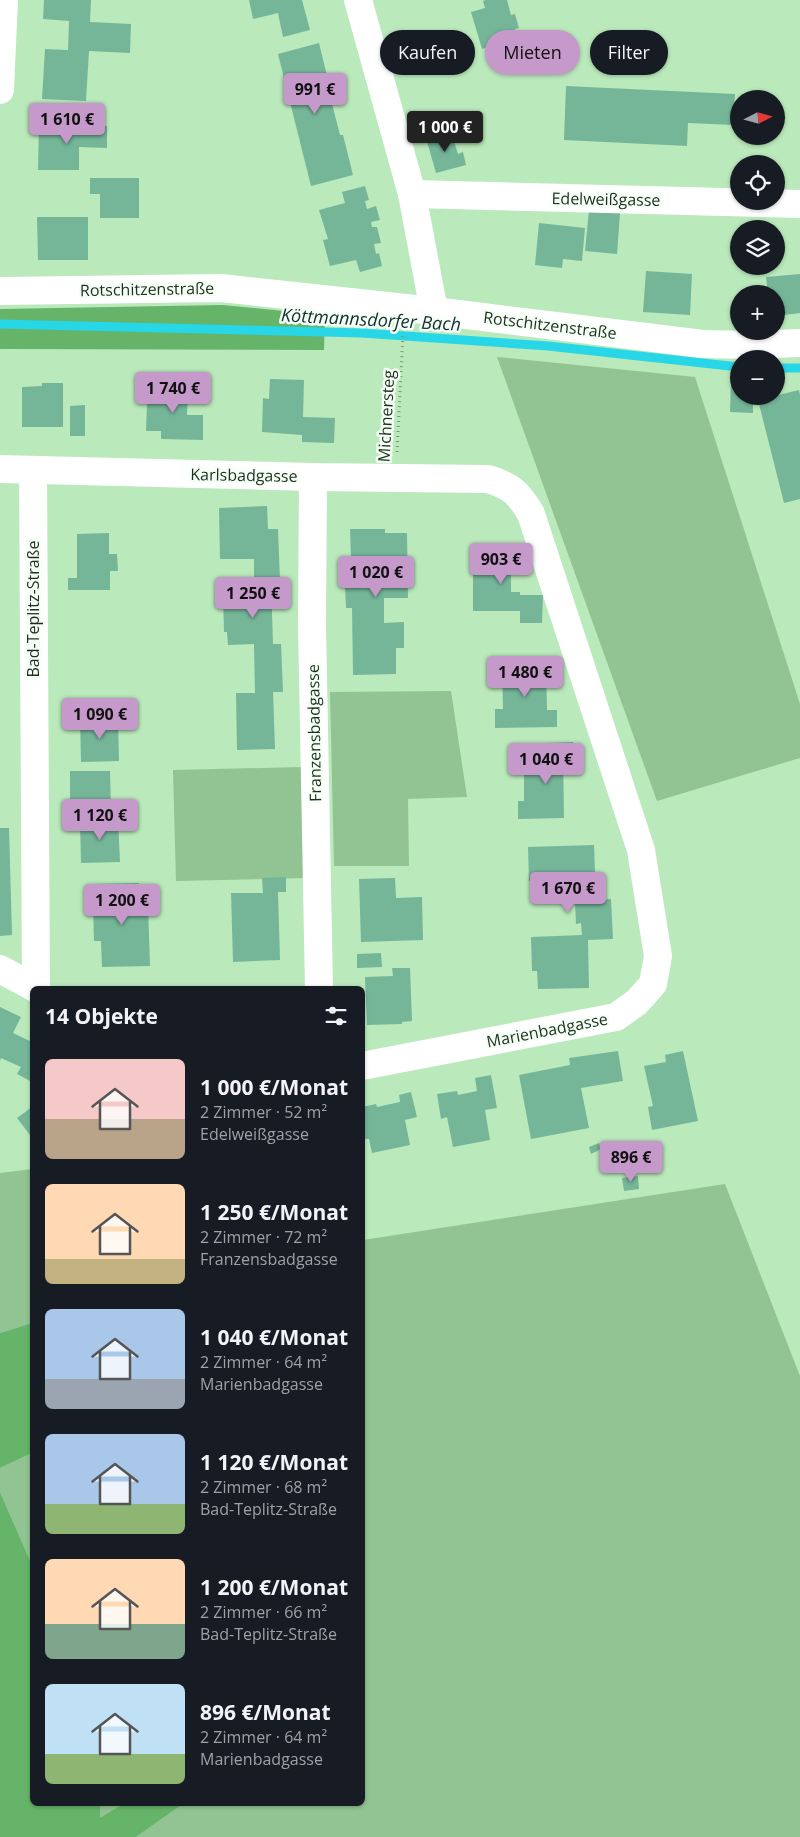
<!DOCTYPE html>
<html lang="de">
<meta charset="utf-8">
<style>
body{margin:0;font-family:"Open Sans",sans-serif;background:#20242c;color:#f1f3f6;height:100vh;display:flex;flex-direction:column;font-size:19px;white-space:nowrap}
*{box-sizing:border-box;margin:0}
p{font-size:16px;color:#9ea1a6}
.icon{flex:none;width:28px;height:28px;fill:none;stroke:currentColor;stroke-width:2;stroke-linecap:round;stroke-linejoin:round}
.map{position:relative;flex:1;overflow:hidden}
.details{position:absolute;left:30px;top:986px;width:335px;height:820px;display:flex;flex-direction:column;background:#171b24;border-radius:8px;box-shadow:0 1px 4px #0004}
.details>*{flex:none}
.hud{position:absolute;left:380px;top:30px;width:345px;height:45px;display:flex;gap:10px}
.needle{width:32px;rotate:84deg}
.buttons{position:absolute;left:730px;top:90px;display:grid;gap:10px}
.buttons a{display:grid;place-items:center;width:55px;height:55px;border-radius:50%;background:#171b24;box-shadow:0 1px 4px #0004;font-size:25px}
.price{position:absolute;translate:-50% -42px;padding:0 11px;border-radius:5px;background:#c59acb;color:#111;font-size:16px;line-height:32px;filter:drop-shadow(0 1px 2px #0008)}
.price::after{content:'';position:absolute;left:50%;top:30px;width:15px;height:11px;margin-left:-8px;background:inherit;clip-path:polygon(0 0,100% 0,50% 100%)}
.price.active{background:#222;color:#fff}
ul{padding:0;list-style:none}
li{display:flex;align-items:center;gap:15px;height:125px;padding:0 15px}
li span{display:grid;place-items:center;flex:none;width:140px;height:100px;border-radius:8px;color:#555}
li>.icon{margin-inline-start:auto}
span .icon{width:60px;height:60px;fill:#fffc;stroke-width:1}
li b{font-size:21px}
h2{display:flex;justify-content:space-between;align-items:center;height:60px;padding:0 15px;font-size:21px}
.chip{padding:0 18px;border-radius:22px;background:#171b24;box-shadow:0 1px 4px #0004;font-size:18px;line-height:45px}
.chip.active{background:#c59acb;color:#111}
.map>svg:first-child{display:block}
.green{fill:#92c393}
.forest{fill:#66b46a}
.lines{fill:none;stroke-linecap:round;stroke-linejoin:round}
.stream{stroke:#27d6e7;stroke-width:9}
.building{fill:#75b699}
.path{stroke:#769877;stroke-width:3;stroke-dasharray:1 4;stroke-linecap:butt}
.street{stroke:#fff;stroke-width:28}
.labels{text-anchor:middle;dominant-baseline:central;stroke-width:5;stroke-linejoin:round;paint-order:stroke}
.street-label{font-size:16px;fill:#1d2f1e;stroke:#f5fff5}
.water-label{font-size:18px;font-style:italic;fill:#162f32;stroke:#f5fff5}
</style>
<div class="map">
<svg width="800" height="1837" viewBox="0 0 800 1837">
<rect width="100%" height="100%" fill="#bae9bb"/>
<g class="green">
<polygon points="497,357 695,377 800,704 800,758 657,801"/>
<polygon points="451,691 467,797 408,799 409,866 334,866 330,692"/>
<polygon points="303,767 306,878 176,881 173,770"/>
<polygon points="32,1169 32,1323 0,1333 0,1173"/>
<polygon points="725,1184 800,1376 800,1837 136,1837 183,1804 362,1804 363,1240"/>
<polygon points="32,1453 32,1565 0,1492 0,1468"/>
<polygon points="100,1804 123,1804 100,1819"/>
</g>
<g class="forest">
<polygon points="223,305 325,315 324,350 0,349 0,309"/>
<polygon points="32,1323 32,1453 0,1468 0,1333"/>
<polygon points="0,1492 32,1565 32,1804 100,1804 100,1818 123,1804 183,1804 136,1837 0,1837"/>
</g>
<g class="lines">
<g class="stream">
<polyline points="0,324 362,333 548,346 739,367"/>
<polyline points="776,368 800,368"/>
</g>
</g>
<g class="building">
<polygon points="44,0 91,0 90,22 131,24 130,53 89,51 86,101 42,99 45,49 68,50 69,21 43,19"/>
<polygon points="249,0 302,0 310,30 283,37 278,13 253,19"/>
<polygon points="485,0 507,0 511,15 515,14 519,28 515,29 518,38 482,49 471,12 485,8 483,1"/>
<polygon points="319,43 329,84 327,84 340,135 343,135 353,175 311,186 278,54"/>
<polygon points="566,86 735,94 733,125 688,123 687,146 564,140"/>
<polygon points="39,126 107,126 107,148 79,147 79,170 38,170"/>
<polygon points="451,131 458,154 463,152 466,165 436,173 426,138"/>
<polygon points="90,178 139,178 139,218 100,218 100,194 90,194"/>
<polygon points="365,186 369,200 365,201 367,209 376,206 380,220 371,222 372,227 377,227 381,243 374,244 376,254 379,253 382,266 360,272 356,260 330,266 323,240 328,239 319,210 345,203 342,192"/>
<polygon points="589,210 620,213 617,254 585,251"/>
<polygon points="37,217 88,217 88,260 38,260"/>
<polygon points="539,223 585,228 582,261 563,259 562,268 535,265"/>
<polygon points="646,271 692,274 690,315 643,312"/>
<polygon points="800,274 800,313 776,316 776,294 768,294 766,277"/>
<polygon points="270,379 304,380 303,417 335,418 334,443 302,442 302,435 262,432 263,398 269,399"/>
<polygon points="731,380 739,381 739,396 753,396 753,413 730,412"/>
<polygon points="152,382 174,383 174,388 188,388 187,415 203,415 203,440 161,439 161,431 146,431 147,403 152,403"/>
<polygon points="42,383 63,383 63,427 22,427 22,387 42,386"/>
<polygon points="799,390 800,395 800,499 784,503 758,400"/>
<polygon points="85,405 85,436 70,436 70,406"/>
<polygon points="267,506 268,529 278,529 280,581 271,582 273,644 281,644 283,692 273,692 275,749 237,750 236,693 255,693 254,644 228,645 227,632 224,632 223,596 227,596 227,583 254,582 254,559 220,559 219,508"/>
<polygon points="350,529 385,529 385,533 407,533 408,598 384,598 384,623 404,622 404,648 396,648 396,674 353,675 352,608 346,608 345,586 352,586"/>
<polygon points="109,533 109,554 117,554 118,571 110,571 110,590 68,590 68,578 77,578 77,534"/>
<polygon points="473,544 511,544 511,592 520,592 520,595 543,595 542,623 520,623 520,611 473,611"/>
<polygon points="502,664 546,664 547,710 557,710 557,727 495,728 495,709 503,709"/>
<polygon points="118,717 119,761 81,762 80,718"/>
<polygon points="573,742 573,753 563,754 564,818 518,819 518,801 524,801 524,773 534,773 533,754 547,754 547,743"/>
<polygon points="70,771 110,771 111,810 70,810"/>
<polygon points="118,819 120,862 81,863 80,820"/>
<polygon points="0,828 9,828 12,935 0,936"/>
<polygon points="594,845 596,900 611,899 613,939 588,940 589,988 538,989 537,971 532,971 531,937 582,935 581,923 576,924 575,903 542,904 541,881 529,881 528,847"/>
<polygon points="286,877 286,892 278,892 280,960 233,962 231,893 263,893 262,878"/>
<polygon points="395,878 396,898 422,897 423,940 361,942 359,879"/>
<polygon points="139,883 139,905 148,905 150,966 102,967 101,941 94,941 93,907 96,907 95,884"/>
<polygon points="381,953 382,967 357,968 357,954"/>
<polygon points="392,968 410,968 412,1021 402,1022 402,1024 367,1025 365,977 393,976"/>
<polygon points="0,1007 21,1017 13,1033 32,1042 32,1082 17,1074 21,1067 1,1058 0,1061"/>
<polygon points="618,1051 623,1081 581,1088 589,1128 531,1139 519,1075 570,1065 569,1058"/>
<polygon points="683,1051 698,1121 652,1130 648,1107 653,1106 644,1066 666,1062 665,1055"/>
<polygon points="491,1075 497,1108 485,1110 490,1140 453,1147 447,1117 441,1119 437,1094 457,1091 458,1095 477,1091 475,1078"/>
<polygon points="411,1092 417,1117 405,1120 410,1145 372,1153 369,1139 364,1139 362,1132 362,1107 376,1104 377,1107 400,1102 399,1095"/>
<polygon points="32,1107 32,1134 30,1135 17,1118"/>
<polygon points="599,1143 601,1149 591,1154 589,1147"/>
<polygon points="638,1176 639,1189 624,1191 622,1178"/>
</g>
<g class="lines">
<polyline class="path" points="397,452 403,334"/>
<g class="street">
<polyline points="358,0 412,194 434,311"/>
<polyline points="0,90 4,0"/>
<polyline points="412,194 800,204"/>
<polyline points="0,291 221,288 434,311 703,344 749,345 800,343"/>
<path d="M0,469L313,477L488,479C511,486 519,493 531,514L641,850L658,956L653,984L637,1002L616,1017L362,1066"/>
<polyline points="33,470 36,988"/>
<polyline points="313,477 312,625 319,989"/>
<polyline points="0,969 37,989"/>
</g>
</g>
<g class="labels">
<g class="street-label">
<text transform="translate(606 199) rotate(1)">Edelweißgasse</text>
<text transform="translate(147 289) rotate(-1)">Rotschitzenstraße</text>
<text transform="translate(550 325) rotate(7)">Rotschitzenstraße</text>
<text transform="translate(386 416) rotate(-87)">Michnersteg</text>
<text transform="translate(244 475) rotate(1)">Karlsbadgasse</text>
<text transform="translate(33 609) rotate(-90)">Bad-Teplitz-Straße</text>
<text transform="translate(314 733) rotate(-91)">Franzensbadgasse</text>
<text transform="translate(547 1030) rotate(-11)">Marienbadgasse</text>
</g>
<g class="water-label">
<text transform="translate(371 319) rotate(3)">Köttmannsdorfer Bach</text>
</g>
</g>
</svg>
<div class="buttons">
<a><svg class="needle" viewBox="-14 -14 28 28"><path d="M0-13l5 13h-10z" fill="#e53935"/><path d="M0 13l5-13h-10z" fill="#9ea1a6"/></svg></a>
<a><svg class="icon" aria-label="locate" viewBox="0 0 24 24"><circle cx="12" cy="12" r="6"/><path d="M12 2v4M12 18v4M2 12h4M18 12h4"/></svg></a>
<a><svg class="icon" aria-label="layers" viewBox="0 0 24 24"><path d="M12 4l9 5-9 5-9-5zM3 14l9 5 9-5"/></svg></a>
<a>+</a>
<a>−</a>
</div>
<b class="price" style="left:315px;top:115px">991 €</b>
<b class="price" style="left:67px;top:145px">1 610 €</b>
<b class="price active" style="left:445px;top:153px">1 000 €</b>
<b class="price" style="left:173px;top:414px">1 740 €</b>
<b class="price" style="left:501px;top:585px">903 €</b>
<b class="price" style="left:376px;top:598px">1 020 €</b>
<b class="price" style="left:253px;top:619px">1 250 €</b>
<b class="price" style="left:525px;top:698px">1 480 €</b>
<b class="price" style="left:100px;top:740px">1 090 €</b>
<b class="price" style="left:546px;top:785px">1 040 €</b>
<b class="price" style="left:100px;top:841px">1 120 €</b>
<b class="price" style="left:568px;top:914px">1 670 €</b>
<b class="price" style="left:122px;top:926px">1 200 €</b>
<b class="price" style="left:631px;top:1183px">896 €</b>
<div class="hud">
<a class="chip">Kaufen</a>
<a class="chip active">Mieten</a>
<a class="chip">Filter</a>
</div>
<section class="details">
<h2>14 Objekte<svg class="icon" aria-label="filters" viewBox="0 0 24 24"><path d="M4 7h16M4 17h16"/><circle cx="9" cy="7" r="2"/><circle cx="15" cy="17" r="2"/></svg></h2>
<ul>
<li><span style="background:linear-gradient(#f6c9c9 60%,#b9a48a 0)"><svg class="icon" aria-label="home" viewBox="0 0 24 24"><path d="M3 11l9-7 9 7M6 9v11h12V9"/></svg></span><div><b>1 000 €/Monat</b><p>2 Zimmer · 52 m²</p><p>Edelweißgasse</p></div></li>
<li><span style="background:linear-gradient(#ffd9b3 75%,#c2b280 0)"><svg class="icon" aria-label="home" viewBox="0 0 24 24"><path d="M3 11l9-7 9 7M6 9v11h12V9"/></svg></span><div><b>1 250 €/Monat</b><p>2 Zimmer · 72 m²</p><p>Franzensbadgasse</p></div></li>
<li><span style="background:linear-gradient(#a9c7e8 70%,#9aa5b1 0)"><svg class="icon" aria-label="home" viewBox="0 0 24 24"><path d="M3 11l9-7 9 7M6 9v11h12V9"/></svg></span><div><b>1 040 €/Monat</b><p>2 Zimmer · 64 m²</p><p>Marienbadgasse</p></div></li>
<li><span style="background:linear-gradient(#a9c7e8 70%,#8fb573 0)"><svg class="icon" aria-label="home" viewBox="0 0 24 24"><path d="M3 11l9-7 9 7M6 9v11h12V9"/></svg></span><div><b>1 120 €/Monat</b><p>2 Zimmer · 68 m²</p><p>Bad-Teplitz-Straße</p></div></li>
<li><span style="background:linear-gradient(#ffd9b3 65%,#7fa58c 0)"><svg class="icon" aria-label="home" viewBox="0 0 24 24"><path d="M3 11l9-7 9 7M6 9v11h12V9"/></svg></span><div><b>1 200 €/Monat</b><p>2 Zimmer · 66 m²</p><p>Bad-Teplitz-Straße</p></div></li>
<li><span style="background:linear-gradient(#bfe0f5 70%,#8fb573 0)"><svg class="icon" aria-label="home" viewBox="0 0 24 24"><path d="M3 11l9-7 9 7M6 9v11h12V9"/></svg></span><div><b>896 €/Monat</b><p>2 Zimmer · 64 m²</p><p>Marienbadgasse</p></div></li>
</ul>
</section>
</div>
